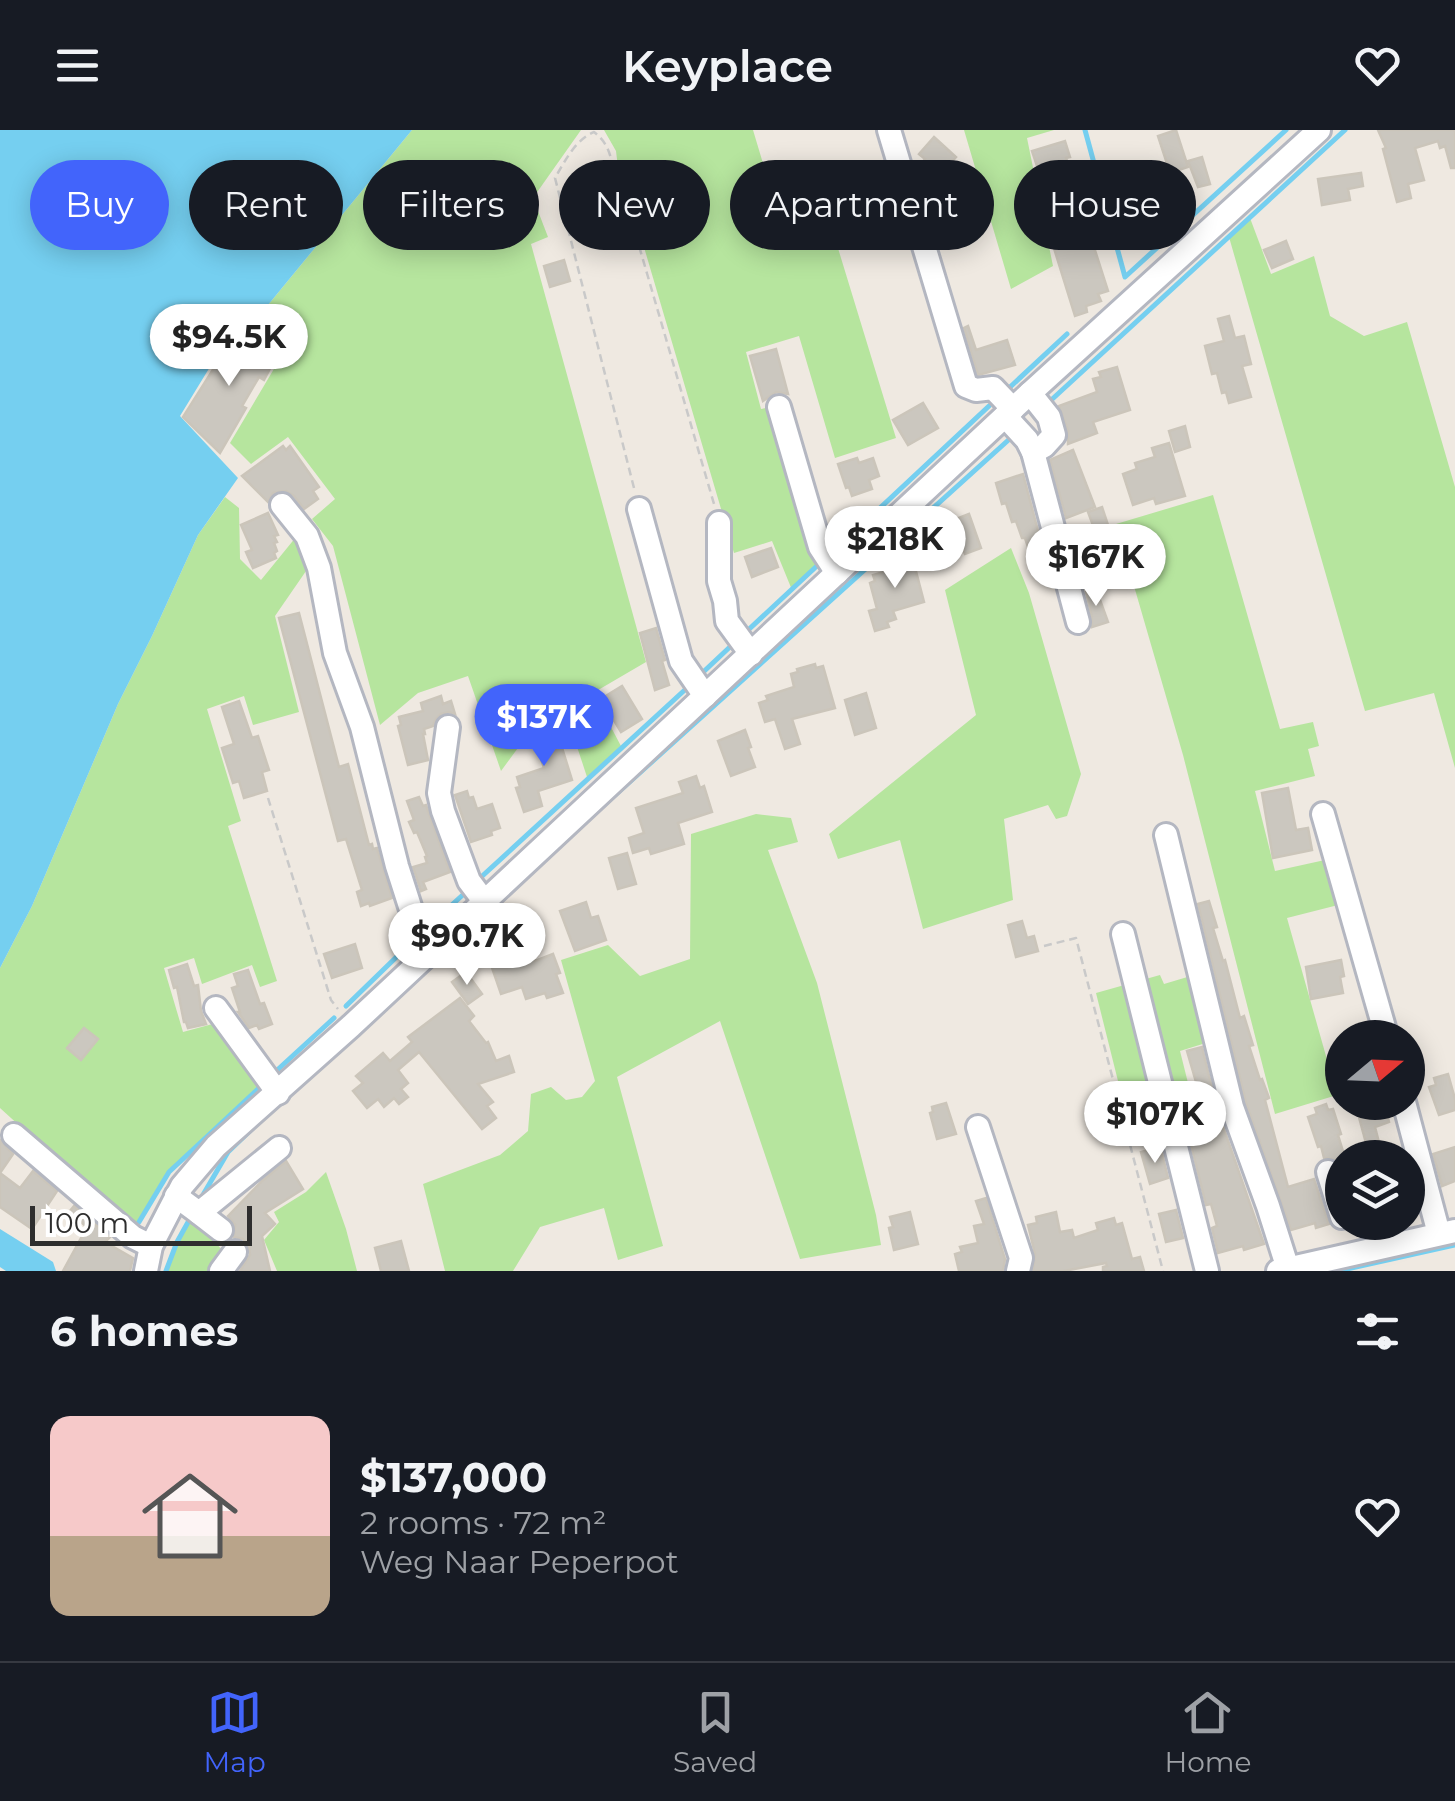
<!DOCTYPE html>
<meta charset="utf-8">
<style>
body{margin:0;font-family:Montserrat,sans-serif;background:#242831;color:#f1f3f6;height:100vh;display:flex;flex-direction:column;font-size:38px;white-space:nowrap}
*{box-sizing:border-box;margin:0}
p{font-size:32px;color:#9ea1a6}
.icon{flex:none;width:55px;height:55px;fill:none;stroke:currentColor;stroke-width:2;stroke-linecap:round;stroke-linejoin:round}
.map{position:relative;height:1141px;overflow:hidden}
.side{display:flex;flex-direction:column;background:#171b24;flex:1}
.side>*{flex:none}
.hud{position:absolute;left:30px;top:30px;width:1395px;height:90px;display:flex;gap:20px}
.needle{width:65px;rotate:71deg}
.buttons{position:absolute;left:1325px;top:890px;display:grid;gap:20px}
.buttons a{display:grid;place-items:center;width:100px;height:100px;border-radius:50%;background:#171b24;box-shadow:0 5px 25px #0003;font-size:50px}
.scale{position:absolute;left:30px;bottom:25px;width:222px;box-sizing:border-box;padding-left:10px;border:5px solid #2e2e2e;border-top:0;font-size:28px;line-height:35px;white-space:nowrap;color:#2e2e2e;-webkit-text-stroke:8px #fff;paint-order:stroke}
.price{position:absolute;translate:-50% -85px;padding:0 22px;border-radius:35px;background:#fff;color:#222;font-size:32px;line-height:65px;filter:drop-shadow(0 2px 5px #0008)}
.price::after{content:'';position:absolute;left:50%;top:60px;width:30px;height:22px;margin-left:-15px;background:inherit;clip-path:polygon(0 0,100% 0,50% 100%)}
.price.selected{background:#4264fb;color:#fff}
ul{padding:0;list-style:none}
li{display:flex;align-items:center;gap:30px;height:250px;padding:0 50px}
li span{display:grid;place-items:center;flex:none;width:280px;height:200px;border-radius:20px;color:#555}
li>.icon{margin-inline-start:auto}
span .icon{width:120px;height:120px;fill:#fffc;stroke-width:1}
li b{font-size:42px}
h2{display:flex;justify-content:space-between;align-items:center;height:120px;padding:0 50px;font-size:42px}
.tag{padding:0 35px;border-radius:45px;background:#171b24;box-shadow:0 5px 25px #0003;font-size:35px;line-height:90px}
.tag.selected{background:#4264fb;color:#fff}
header{display:flex;justify-content:space-between;align-items:center;height:130px;padding:0 50px;background:#171b24;font-size:45px;font-weight:600}
.menu{display:flex;justify-content:space-around;align-items:center;height:140px;border-top:2px solid #363941;background:#171b24;font-size:28px;color:#9ea1a6}
.menu a{display:grid;justify-items:center;gap:5px}
.menu .selected{color:#4264fb}
.map>svg:first-child{display:block}
.green{fill:#b6e59e}
.water{fill:#75cff0}
.lines{fill:none;stroke-linecap:round;stroke-linejoin:round}
.stream{stroke:#75cff0;stroke-width:5}
.building{fill:#cbc7bf;stroke:#cbc5ba;stroke-width:2.5}
.minor-casing{stroke:#b4b7c1;stroke-width:28}
.path{stroke:#c9c9c9;stroke-width:2.5;stroke-dasharray:8 5;stroke-linecap:butt}
.minor{stroke:#fff;stroke-width:22}
</style>
<header><svg class="icon" aria-label="menu" viewBox="0 0 24 24"><path d="M4 6h16M4 12h16M4 18h16"/></svg>Keyplace<svg class="icon" aria-label="heart" viewBox="0 0 24 24"><path d="M12 20l-8-8c-3-5 5-10 8-4 3-6 11-1 8 4z"/></svg></header>
<div class="map">
<svg width="1455" height="1141" viewBox="0 0 1455 1141">
<rect width="100%" height="100%" fill="#efe9e1"/>
<g class="green">
<polygon points="412,0 581,0 533,68 548,107 531,114 646,532 593,563 622,618 588,650 559,562 501,641 468,546 418,563 380,595 333,416 312,389 335,369 288,307 251,334 230,313 284,222 249,198"/>
<polygon points="604,0 753,0 785,107 830,92 896,308 835,328 799,206 746,222 761,279 771,277 819,434 792,460 772,411 734,423 641,107 622,71 616,21"/>
<polygon points="964,0 1054,0 1027,8 1053,136 1011,159"/>
<polygon points="1250,88 1271,144 1314,126 1330,186 1364,206 1407,192 1455,357 1455,638 1434,563 1365,581 1229,107"/>
<polygon points="1213,365 1280,599 1313,592 1319,616 1308,619 1315,646 1255,661 1275,741 1334,728 1346,773 1287,788 1337,965 1275,984 1183,625 1116,394"/>
<polygon points="225,367 239,378 240,429 261,450 296,407 315,428 275,486 299,582 253,595 244,566 207,579 241,691 228,696 277,851 260,857 252,835 202,854 194,828 164,838 183,902 220,892 263,954 169,1042 139,1092 132,1098 0,978 0,838 32,776 118,574 152,506 198,405"/>
<polygon points="1011,418 1029,463 1081,644 1067,686 1056,689 1048,675 1004,689 1013,770 923,799 900,710 838,729 829,704 976,585 945,460"/>
<polygon points="756,684 791,688 798,712 768,720 817,853 876,1085 881,1115 800,1129 720,891 617,947 663,1116 618,1130 604,1078 540,1097 513,1141 445,1141 423,1054 500,1025 528,1001 531,964 551,957 566,970 582,967 595,951 561,830 608,815 640,846 690,829 691,704"/>
<polygon points="1160,845 1164,854 1194,845 1209,912 1180,921 1191,965 1159,974 1155,962 1123,971 1096,863"/>
<polygon points="326,1042 346,1099 357,1141 277,1141 264,1110 279,1092 274,1082 306,1062"/>
<polygon points="192,1085 222,1120 207,1141 166,1141 177,1112"/>
</g>
<g class="water">
<polygon points="0,0 412,0 249,198 238,191 180,286 238,348 198,405 152,506 118,574 32,776 0,838"/>
<polygon points="0,1099 53,1132 56,1141 6,1141 0,1137"/>
</g>
<g class="lines">
<g class="stream">
<polyline points="1085,0 1125,147 1286,0"/>
<polyline points="1008,259 1067,204"/>
<polyline points="1048,273 1345,0"/>
<polyline points="833,422 989,276"/>
<polyline points="746,502 819,434"/>
<polyline points="699,546 732,515"/>
<polyline points="603,676 1014,305"/>
<polyline points="479,749 688,557"/>
<polyline points="433,792 466,762"/>
<polyline points="346,876 415,809"/>
<polyline points="274,943 334,888"/>
<polyline points="200,1070 228,1022 256,995"/>
<polyline points="139,1092 169,1042 258,959"/>
<polyline points="166,1141 177,1112 192,1085"/>
<polyline points="1338,1141 1455,1115"/>
</g>
</g>
<g class="building">
<polygon points="1176,0 1188,37 1170,43 1158,6"/>
<polygon points="1378,0 1455,0 1455,38 1451,38 1445,16 1440,18 1438,11 1415,18 1424,50 1408,54 1411,68 1397,72 1383,19 1386,18"/>
<polygon points="934,7 956,27 936,49 920,35 925,29 919,24"/>
<polygon points="1065,11 1070,27 1066,28 1072,45 1043,54 1032,21"/>
<polygon points="1202,27 1210,54 1198,57 1188,31"/>
<polygon points="1361,43 1363,56 1348,59 1350,70 1322,75 1318,49"/>
<polygon points="1150,50 1160,100 1122,113 1106,67 1112,66 1111,57"/>
<polygon points="1080,67 1089,88 1085,89 1108,161 1098,164 1101,171 1086,176 1087,182 1075,186 1053,115 1059,113 1055,101 1069,96 1060,75"/>
<polygon points="1286,111 1293,129 1272,138 1264,120"/>
<polygon points="564,130 570,151 550,157 544,136"/>
<polygon points="1229,186 1235,208 1244,206 1251,234 1242,236 1251,267 1229,273 1226,262 1222,263 1217,243 1212,244 1205,216 1224,211 1218,189"/>
<polygon points="968,196 976,220 1007,210 1015,235 978,245 964,198"/>
<polygon points="238,200 278,223 264,250 259,247 242,276 246,278 220,323 183,287"/>
<polygon points="776,219 788,264 776,262 763,271 750,226"/>
<polygon points="1117,237 1130,280 1093,292 1097,303 1068,314 1068,301 1059,276 1097,262 1093,249 1101,247 1099,242"/>
<polygon points="923,273 938,298 908,315 893,290"/>
<polygon points="1185,296 1190,317 1175,322 1169,301"/>
<polygon points="1169,313 1185,366 1156,374 1154,368 1133,375 1123,344 1137,339 1135,333 1155,327 1152,318"/>
<polygon points="283,316 286,320 290,316 319,357 313,361 318,369 304,379 294,366 286,361 273,363 268,372 242,346"/>
<polygon points="1073,320 1095,377 1066,388 1050,330"/>
<polygon points="857,328 859,333 873,328 879,346 869,350 872,359 852,366 849,357 846,358 838,334"/>
<polygon points="1023,344 1042,416 1029,420 1025,408 1022,408 1016,391 1012,392 1006,373 1002,374 996,353"/>
<polygon points="1102,377 1110,401 1097,406 1088,382"/>
<polygon points="268,383 278,405 274,406 277,412 274,413 277,421 274,423 276,428 253,438 246,422 252,420 241,395"/>
<polygon points="969,384 981,418 965,424 961,415 950,418 944,400 953,397 951,391"/>
<polygon points="771,418 778,437 752,447 745,427"/>
<polygon points="912,426 924,472 893,481 896,489 887,492 889,497 875,501 869,481 877,479 870,453 875,451 873,445 887,441 885,433"/>
<polygon points="1096,459 1108,492 1092,497 1092,488 1086,462"/>
<polygon points="299,483 339,637 348,634 369,715 372,714 373,719 377,718 392,768 370,776 369,773 361,776 357,762 362,760 346,709 338,711 279,488"/>
<polygon points="656,498 665,530 662,531 669,555 655,560 640,503"/>
<polygon points="815,534 816,538 823,536 835,578 792,589 800,614 785,619 775,589 765,592 759,573 768,570 766,566 794,557 791,544 798,542 797,539"/>
<polygon points="622,556 642,589 621,602 601,569"/>
<polygon points="866,563 876,598 855,605 845,570"/>
<polygon points="441,566 443,574 451,571 455,584 449,582 441,584 436,589 433,596 424,599 425,604 423,604 428,630 408,635 398,596 401,595 399,587 423,581 421,573"/>
<polygon points="239,571 252,608 258,606 269,640 262,642 267,661 244,668 239,651 233,653 222,618 234,614 222,577"/>
<polygon points="554,592 572,650 538,661 542,676 524,682 516,658 520,657 517,647 544,638 535,610 538,609 535,599"/>
<polygon points="745,600 751,617 748,618 755,637 731,646 718,611"/>
<polygon points="696,646 700,658 704,656 712,682 678,693 684,714 651,724 649,718 633,723 629,708 644,703 636,678 683,663 679,652"/>
<polygon points="1288,658 1296,700 1308,698 1312,720 1273,728 1262,663"/>
<polygon points="467,661 469,668 473,667 477,679 492,674 500,698 491,701 492,705 471,712 455,665"/>
<polygon points="419,667 423,676 426,675 450,742 423,752 426,759 421,761 413,737 427,733 425,727 427,726 417,702 414,703 409,692 414,690 407,671"/>
<polygon points="627,723 636,754 618,759 609,728"/>
<polygon points="1209,771 1217,797 1213,798 1223,831 1225,830 1240,888 1244,886 1253,915 1249,916 1260,950 1262,949 1269,968 1265,970 1288,1057 1314,1049 1329,1094 1316,1098 1315,1093 1291,1100 1246,973 1198,774"/>
<polygon points="586,772 591,788 598,786 606,810 575,821 560,781"/>
<polygon points="1022,791 1027,808 1034,806 1038,821 1016,827 1008,795"/>
<polygon points="528,812 535,831 553,824 560,843 556,844 563,863 547,868 545,863 526,869 522,857 501,864 488,826"/>
<polygon points="355,814 362,838 332,848 324,824"/>
<polygon points="1341,830 1344,846 1340,847 1343,863 1311,869 1306,837"/>
<polygon points="187,834 194,856 198,855 201,881 206,894 188,898 186,892 184,892 177,857 174,858 169,840"/>
<polygon points="248,840 260,874 264,873 272,894 259,899 257,895 249,898 238,882 240,882 232,858 238,856 234,844"/>
<polygon points="466,842 482,864 468,874 452,852"/>
<polygon points="460,868 474,886 469,891 486,913 488,912 496,931 509,926 514,942 478,954 493,972 487,976 496,988 482,999 419,922 398,940 408,953 401,959 408,967 399,974 394,968 384,977 378,969 367,978 353,961 363,953 356,946 383,923 390,931 412,912 408,907"/>
<polygon points="84,898 98,909 81,930 67,918"/>
<polygon points="1202,917 1218,982 1264,1114 1244,1120 1243,1116 1218,1123 1212,1098 1217,1096 1211,1074 1206,1075 1185,991 1189,990 1185,979 1200,974 1192,953 1196,952 1187,921"/>
<polygon points="1448,944 1455,969 1455,980 1439,985 1429,957 1436,955 1434,948"/>
<polygon points="1147,971 1154,995 1137,1000 1130,977"/>
<polygon points="1370,972 1384,972 1389,992 1375,997 1383,1028 1370,1028 1356,976"/>
<polygon points="946,973 956,1004 937,1009 930,983 933,982 932,977"/>
<polygon points="1326,974 1328,980 1333,979 1341,1004 1338,1005 1345,1028 1342,1028 1342,1038 1337,1030 1324,1028 1321,1016 1318,1017 1308,987 1317,984 1315,978"/>
<polygon points="0,1010 13,1024 0,1043 20,1058 33,1041 57,1061 32,1099 0,1077"/>
<polygon points="1455,1017 1455,1051 1442,1056 1433,1024"/>
<polygon points="1155,1018 1157,1024 1162,1023 1168,1048 1150,1054 1141,1022"/>
<polygon points="286,1031 303,1059 265,1083 275,1094 262,1106 270,1141 240,1141 250,1125 249,1117 243,1109 234,1107 235,1095 228,1086 262,1051"/>
<polygon points="986,1068 1005,1129 1003,1141 959,1141 955,1124 962,1122 960,1117 978,1113 974,1096 984,1094 976,1071"/>
<polygon points="74,1076 110,1107 105,1112 133,1128 130,1141 63,1141 87,1097 69,1082"/>
<polygon points="1176,1080 1183,1108 1166,1112 1159,1084"/>
<polygon points="910,1082 918,1114 894,1120 889,1098 893,1097 890,1087"/>
<polygon points="1056,1082 1060,1102 1072,1100 1074,1108 1098,1100 1096,1093 1114,1088 1116,1095 1122,1093 1132,1129 1140,1127 1144,1141 1103,1141 1103,1137 1107,1136 1106,1133 1064,1141 1033,1141 1035,1124 1028,1095 1037,1093 1036,1087"/>
<polygon points="401,1111 409,1141 381,1141 375,1118"/>
</g>
<g class="lines">
<g class="minor-casing">
<g id="minor">
<polyline points="889,0 966,256 976,260 993,258 1013,279"/>
<polyline points="1030,263 1049,287 1054,305 1044,316 1033,322"/>
<polyline points="779,277 820,417 837,443"/>
<polyline points="1005,286 1027,310 1033,322 1078,492"/>
<polyline points="282,375 307,406 319,438 335,523 362,597 397,736 414,789 436,816"/>
<polyline points="639,379 681,531 705,566"/>
<polyline points="719,393 719,451 725,471 727,491 751,524"/>
<polyline points="448,597 439,663 443,681 469,751 484,771"/>
<polyline points="1323,684 1387,908"/>
<polyline points="1166,705 1232,977 1268,1076 1288,1139"/>
<polyline points="1123,804 1207,1141"/>
<polyline points="216,878 278,963"/>
<polyline points="1404,972 1439,1104"/>
<polyline points="978,997 1021,1128 1018,1141"/>
<polyline points="14,1005 133,1107 151,1116"/>
<polyline points="1328,1042 1342,1087"/>
<polyline points="176,1066 199,1083 279,1018"/>
<polyline points="199,1083 221,1100"/>
<polyline points="146,1141 151,1116 182,1056 216,1016 351,896 1005,286 1319,0"/>
<polyline points="221,1141 235,1122"/>
<polyline points="1278,1141 1455,1101"/>
</g>
</g>
<g class="path">
<path d="M634,358L555,48C565,31 575,10 594,2C618,20 610,46 618,71C622,84 631,97 637,109L714,374"/>
<polyline points="268,668 331,870 338,879"/>
<polyline points="1044,816 1076,808 1163,1141"/>
</g>
<use href="#minor" class="minor"/>
</g>
</svg>
<div class="buttons">
<a><svg class="needle" viewBox="-14 -14 28 28"><path d="M0-13l5 13h-10z" fill="#e53935"/><path d="M0 13l5-13h-10z" fill="#9ea1a6"/></svg></a>
<a><svg class="icon" aria-label="layers" viewBox="0 0 24 24"><path d="M12 4l9 5-9 5-9-5zM3 14l9 5 9-5"/></svg></a>
</div>
<div class="scale">100 m</div>
<b class="price" style="left:229px;top:259px">$94.5K</b>
<b class="price" style="left:895px;top:461px">$218K</b>
<b class="price" style="left:1096px;top:479px">$167K</b>
<b class="price selected" style="left:544px;top:639px">$137K</b>
<b class="price" style="left:467px;top:858px">$90.7K</b>
<b class="price" style="left:1155px;top:1036px">$107K</b>
<div class="hud">
<a class="tag selected">Buy</a>
<a class="tag">Rent</a>
<a class="tag">Filters</a>
<a class="tag">New</a>
<a class="tag">Apartment</a>
<a class="tag">House</a>
</div>
</div>
<section class="side">
<h2>6 homes<svg class="icon" aria-label="filters" viewBox="0 0 24 24"><path d="M4 7h16M4 17h16"/><circle cx="9" cy="7" r="2"/><circle cx="15" cy="17" r="2"/></svg></h2>
<ul>
<li><span style="background:linear-gradient(#f6c9c9 60%,#b9a48a 0)"><svg class="icon" aria-label="home" viewBox="0 0 24 24"><path d="M3 11l9-7 9 7M6 9v11h12V9"/></svg></span><div><b>$137,000</b><p>2 rooms · 72 m²</p><p>Weg Naar Peperpot</p></div><svg class="icon" aria-label="heart" viewBox="0 0 24 24"><path d="M12 20l-8-8c-3-5 5-10 8-4 3-6 11-1 8 4z"/></svg></li>
</ul>
</section>
<nav class="menu">
<a class="selected"><svg class="icon" aria-label="map" viewBox="0 0 24 24"><path d="M3 6l6-2 6 2 6-2v14l-6 2-6-2-6 2zM9 4v14M15 6v14"/></svg>Map</a>
<a><svg class="icon" aria-label="saved" viewBox="0 0 24 24"><path d="M7 4h10v16l-5-4-5 4z"/></svg>Saved</a>
<a><svg class="icon" aria-label="home" viewBox="0 0 24 24"><path d="M3 11l9-7 9 7M6 9v11h12V9"/></svg>Home</a>
</nav>
